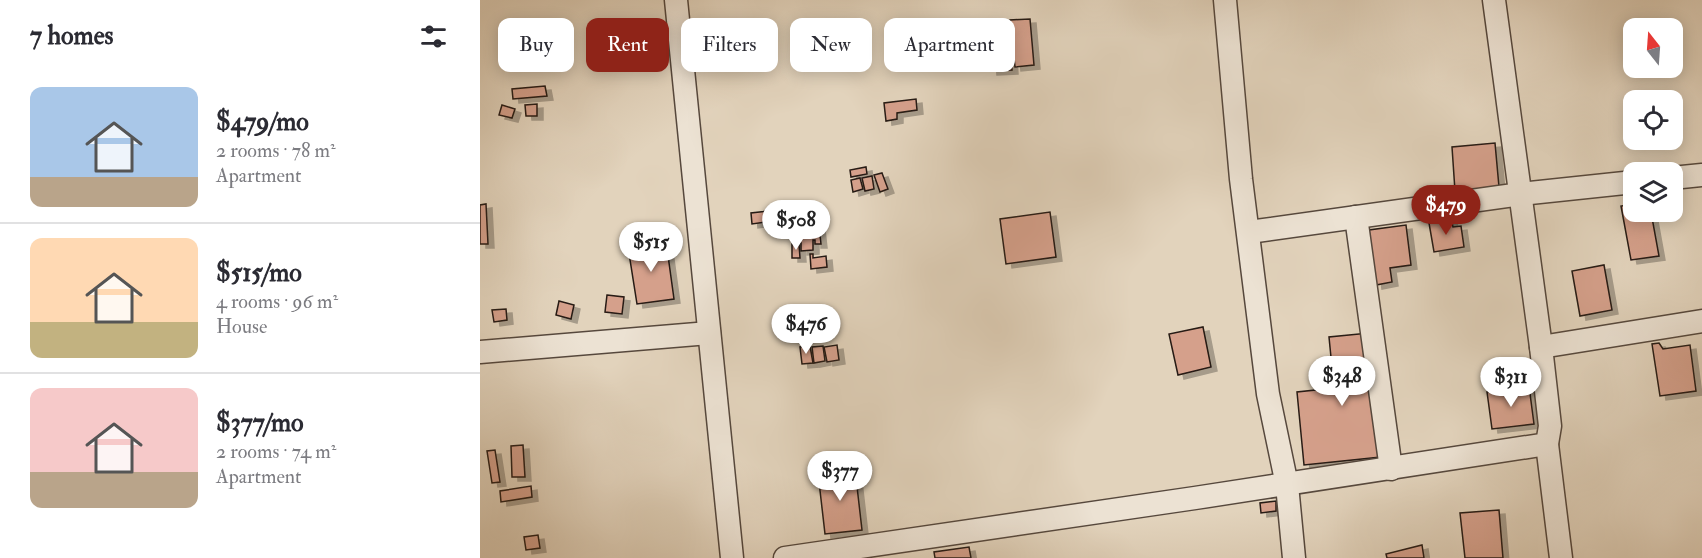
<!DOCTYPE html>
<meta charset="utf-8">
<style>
body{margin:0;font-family:"IM FELL Double Pica",serif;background:#f2f2f3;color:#2b2b33;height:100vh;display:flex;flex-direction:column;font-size:22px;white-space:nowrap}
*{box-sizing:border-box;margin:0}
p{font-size:20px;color:#7c7c81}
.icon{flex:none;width:33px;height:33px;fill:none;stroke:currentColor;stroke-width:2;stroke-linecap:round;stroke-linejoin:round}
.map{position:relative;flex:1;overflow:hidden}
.sheet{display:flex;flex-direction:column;background:#fff;width:480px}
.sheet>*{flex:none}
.hud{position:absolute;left:18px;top:18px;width:570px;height:54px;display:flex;gap:12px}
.needle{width:39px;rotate:343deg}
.controls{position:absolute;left:1143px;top:18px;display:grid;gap:12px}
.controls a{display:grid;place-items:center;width:60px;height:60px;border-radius:12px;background:#fff;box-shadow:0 3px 15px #0003;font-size:30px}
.price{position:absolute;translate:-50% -51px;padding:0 14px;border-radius:21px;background:#fff;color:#222;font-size:20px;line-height:39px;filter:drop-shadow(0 2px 3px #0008)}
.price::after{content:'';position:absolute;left:50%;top:36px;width:18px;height:14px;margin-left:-9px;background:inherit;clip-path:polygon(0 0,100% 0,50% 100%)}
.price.active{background:#8f2418;color:#fff}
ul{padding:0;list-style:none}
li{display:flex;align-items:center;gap:18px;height:150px;padding:0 30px}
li+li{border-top:2px solid #e1e1e2}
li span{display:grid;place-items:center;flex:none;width:168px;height:120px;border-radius:12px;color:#555}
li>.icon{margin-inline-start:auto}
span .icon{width:72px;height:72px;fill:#fffc;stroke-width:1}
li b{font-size:26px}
h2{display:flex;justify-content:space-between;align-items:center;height:72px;padding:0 30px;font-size:26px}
.pill{padding:0 21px;border-radius:12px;background:#fff;box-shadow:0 3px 15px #0003;font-size:21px;line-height:54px}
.pill.active{background:#8f2418;color:#fff}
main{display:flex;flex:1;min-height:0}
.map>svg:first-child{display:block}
.building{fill:#d5a08b;stroke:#271a13;stroke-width:1.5;filter:url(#shadow)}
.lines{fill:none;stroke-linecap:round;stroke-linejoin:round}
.minor-casing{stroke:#56483d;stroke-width:25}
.minor{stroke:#ece2d3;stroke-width:22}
</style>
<main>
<section class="sheet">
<h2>7 homes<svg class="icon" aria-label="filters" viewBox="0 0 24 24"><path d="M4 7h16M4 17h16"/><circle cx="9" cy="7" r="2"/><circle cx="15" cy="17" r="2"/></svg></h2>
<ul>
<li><span style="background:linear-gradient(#a9c7e8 75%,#b9a48a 0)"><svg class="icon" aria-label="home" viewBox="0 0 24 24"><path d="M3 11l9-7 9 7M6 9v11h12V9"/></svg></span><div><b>$479/mo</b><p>2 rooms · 78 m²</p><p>Apartment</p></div></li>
<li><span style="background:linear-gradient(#ffd9b3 70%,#c2b280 0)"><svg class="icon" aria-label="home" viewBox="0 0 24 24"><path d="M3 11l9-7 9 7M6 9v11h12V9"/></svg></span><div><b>$515/mo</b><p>4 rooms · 96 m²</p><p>House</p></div></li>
<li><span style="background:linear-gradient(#f6c9c9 70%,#b9a48a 0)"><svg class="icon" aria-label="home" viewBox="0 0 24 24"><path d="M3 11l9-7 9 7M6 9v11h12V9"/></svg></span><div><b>$377/mo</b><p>2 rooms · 74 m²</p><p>Apartment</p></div></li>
</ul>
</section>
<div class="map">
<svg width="1222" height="558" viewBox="0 0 1222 558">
<defs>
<filter id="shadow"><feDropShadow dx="6" dy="4" stdDeviation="0" flood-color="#0004"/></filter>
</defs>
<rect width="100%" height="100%" fill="#e2d3bc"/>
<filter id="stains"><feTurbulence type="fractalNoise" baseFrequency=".00333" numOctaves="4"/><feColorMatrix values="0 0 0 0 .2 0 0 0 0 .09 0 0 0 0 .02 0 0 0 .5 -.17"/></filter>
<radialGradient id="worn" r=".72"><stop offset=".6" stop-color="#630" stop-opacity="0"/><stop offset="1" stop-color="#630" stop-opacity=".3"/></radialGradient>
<g class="building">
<polygon points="550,19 554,65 535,67 530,20"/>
<polygon points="529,26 532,70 511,71 508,27"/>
<polygon points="65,86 67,96 33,99 32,89"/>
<polygon points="436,99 437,110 417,113 417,119 406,121 404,103"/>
<polygon points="57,104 57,116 46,116 45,105"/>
<polygon points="22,105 35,109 32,118 19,115"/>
<polygon points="1015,143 1019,187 975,191 972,147"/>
<polygon points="386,167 387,174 371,177 370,170"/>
<polygon points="402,173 408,189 400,192 394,175"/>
<polygon points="392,176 394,189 385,191 382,178"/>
<polygon points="380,178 383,189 373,192 371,180"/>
<polygon points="6,204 8,244 0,244 0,205"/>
<polygon points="1154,204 1154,212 1171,212 1179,256 1151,260 1141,206"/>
<polygon points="305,209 307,226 295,228 294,221 272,224 271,213"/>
<polygon points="570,212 576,257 526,264 520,219"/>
<polygon points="971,219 973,227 981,226 984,247 954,252 949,223"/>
<polygon points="926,225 931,265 910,268 912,282 896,285 889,230"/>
<polygon points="339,226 341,244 335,244 335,240 333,240 333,250 321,251 321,243 313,243 312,228"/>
<polygon points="186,241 194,299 157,304 148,247"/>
<polygon points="312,244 319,244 320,258 312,258"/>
<polygon points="330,254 333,254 333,258 346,256 347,267 331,269"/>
<polygon points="1124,265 1132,310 1100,316 1092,271"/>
<polygon points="127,295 144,297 142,314 125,312"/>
<polygon points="79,301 94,305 91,319 76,315"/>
<polygon points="26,309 27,320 14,322 12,310"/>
<polygon points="723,327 731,367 698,375 689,334"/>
<polygon points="889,333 901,457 824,465 817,392 854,388 849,337"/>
<polygon points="1179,343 1183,349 1210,345 1216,391 1180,396 1172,344"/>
<polygon points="357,345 359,360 347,362 344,347"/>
<polygon points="330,346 333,363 322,364 320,347"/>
<polygon points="343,346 345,361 334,363 332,347"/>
<polygon points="1049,386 1054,424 1012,429 1007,392"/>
<polygon points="43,445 45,477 32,477 31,446"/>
<polygon points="15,450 20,482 12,483 7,451"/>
<polygon points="375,469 382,530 345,534 338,473"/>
<polygon points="51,486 52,497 21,502 20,491"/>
<polygon points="796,501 796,511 781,513 780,503"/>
<polygon points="1019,510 1023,558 985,558 980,513"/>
<polygon points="58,535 60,548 46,550 44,537"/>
<polygon points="942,545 944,558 907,558 906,554"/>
<polygon points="489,547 491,558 455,558 454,552"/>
</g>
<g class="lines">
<g class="minor-casing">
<g id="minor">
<polyline points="196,0 252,558"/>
<polyline points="745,0 761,179 788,394 807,485 814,558"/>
<polyline points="1192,178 1222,175"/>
<polyline points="876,217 911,469"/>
<polyline points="769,232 1041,194 1154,182"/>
<polyline points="1061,347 1222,321"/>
<polyline points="0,352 229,333"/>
<polyline points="1067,444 1081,558"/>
<polyline points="305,558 715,498 1067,444 1070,426 1061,347 1014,0"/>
</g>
</g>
<use href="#minor" class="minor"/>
</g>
<rect width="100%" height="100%" filter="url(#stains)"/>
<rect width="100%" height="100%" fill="url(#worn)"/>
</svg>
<div class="controls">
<a><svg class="needle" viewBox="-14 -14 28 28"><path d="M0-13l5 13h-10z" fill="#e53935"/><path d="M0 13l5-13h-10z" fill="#7c7c81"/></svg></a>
<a><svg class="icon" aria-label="locate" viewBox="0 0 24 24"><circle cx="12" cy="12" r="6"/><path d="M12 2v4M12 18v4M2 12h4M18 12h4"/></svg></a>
<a><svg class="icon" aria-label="layers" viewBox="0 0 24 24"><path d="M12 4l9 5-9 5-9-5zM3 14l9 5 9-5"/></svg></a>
</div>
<b class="price active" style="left:966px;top:236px">$479</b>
<b class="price" style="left:316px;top:251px">$508</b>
<b class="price" style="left:171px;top:273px">$515</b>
<b class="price" style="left:326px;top:355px">$476</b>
<b class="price" style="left:862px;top:407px">$348</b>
<b class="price" style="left:1031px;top:408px">$311</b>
<b class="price" style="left:360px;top:502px">$377</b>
<div class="hud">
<a class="pill">Buy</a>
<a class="pill active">Rent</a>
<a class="pill">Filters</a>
<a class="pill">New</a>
<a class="pill">Apartment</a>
</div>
</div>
</main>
